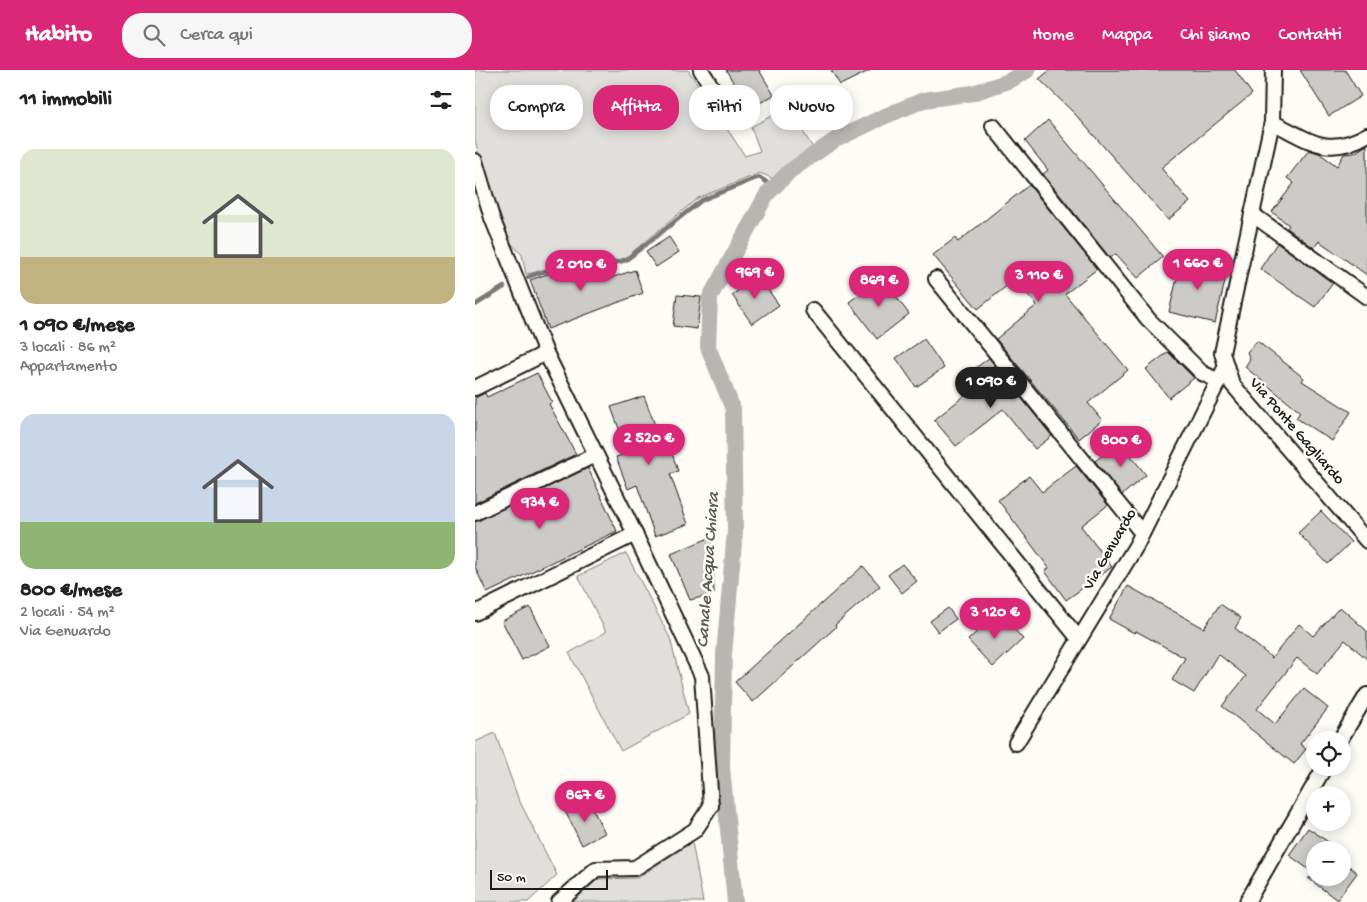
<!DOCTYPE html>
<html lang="it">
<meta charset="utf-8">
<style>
body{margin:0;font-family:"Gochi Hand",sans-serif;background:#f6f6f6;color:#222;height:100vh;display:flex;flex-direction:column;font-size:19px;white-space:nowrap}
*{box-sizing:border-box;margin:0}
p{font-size:16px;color:#767676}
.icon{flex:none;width:28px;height:28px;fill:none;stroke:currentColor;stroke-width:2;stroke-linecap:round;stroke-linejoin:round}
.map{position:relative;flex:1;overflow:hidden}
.panel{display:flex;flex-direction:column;background:#fff;width:475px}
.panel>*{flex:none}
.guide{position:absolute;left:15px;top:15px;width:475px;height:45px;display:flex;gap:10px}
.fabs{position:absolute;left:831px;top:661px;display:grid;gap:10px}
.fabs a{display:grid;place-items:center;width:45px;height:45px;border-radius:50%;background:#fff;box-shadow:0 2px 12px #0003;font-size:25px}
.scale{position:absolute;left:15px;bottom:12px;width:118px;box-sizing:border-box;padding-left:5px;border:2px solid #1c1c1c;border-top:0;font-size:14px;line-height:18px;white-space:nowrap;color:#1c1c1c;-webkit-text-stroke:4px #fdfcf7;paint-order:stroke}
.price{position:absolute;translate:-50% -42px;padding:0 11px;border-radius:18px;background:#db2777;color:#fff;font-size:16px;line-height:32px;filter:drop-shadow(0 1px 2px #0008)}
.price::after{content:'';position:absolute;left:50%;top:30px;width:15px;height:11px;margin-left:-8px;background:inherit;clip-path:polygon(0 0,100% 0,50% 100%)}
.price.on{background:#222;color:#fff}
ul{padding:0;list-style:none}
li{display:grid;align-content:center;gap:10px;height:265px;padding:0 20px}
li span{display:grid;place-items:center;height:155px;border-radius:15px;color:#555}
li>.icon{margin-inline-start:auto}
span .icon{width:90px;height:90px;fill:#fffc;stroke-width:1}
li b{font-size:21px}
h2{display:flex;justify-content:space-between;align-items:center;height:60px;padding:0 20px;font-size:21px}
.chip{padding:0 18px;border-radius:20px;background:#fff;box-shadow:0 2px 12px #0003;font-size:18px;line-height:45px}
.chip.on{background:#db2777;color:#fff}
header{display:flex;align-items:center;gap:30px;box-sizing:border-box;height:70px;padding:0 25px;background:#db2777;color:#fff}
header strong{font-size:24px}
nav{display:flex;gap:28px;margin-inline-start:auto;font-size:18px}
.search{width:350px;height:45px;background:#f6f6f6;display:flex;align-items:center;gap:12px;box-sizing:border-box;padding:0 18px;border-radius:20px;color:#767676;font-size:19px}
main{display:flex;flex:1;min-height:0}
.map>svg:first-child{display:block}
.green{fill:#e0dfdb;stroke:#7e7e7c}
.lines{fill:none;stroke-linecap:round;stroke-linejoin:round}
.stream{stroke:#797876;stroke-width:4.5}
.canal{stroke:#b7b6b2;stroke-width:16}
.building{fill:#cccbc8;stroke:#1c1c1c}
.street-casing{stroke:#1c1c1c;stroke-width:18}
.street{stroke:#fdfcf7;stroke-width:14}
.labels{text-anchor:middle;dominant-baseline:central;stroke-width:5;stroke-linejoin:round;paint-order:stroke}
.street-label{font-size:16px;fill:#1c1c1c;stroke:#fdfcf7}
.water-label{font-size:18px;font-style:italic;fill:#5a5a58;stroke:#fdfcf7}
</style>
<header>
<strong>Habito</strong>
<div class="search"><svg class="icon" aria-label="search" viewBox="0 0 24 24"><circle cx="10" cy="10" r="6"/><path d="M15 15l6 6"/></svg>Cerca qui</div>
<nav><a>Home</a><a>Mappa</a><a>Chi siamo</a><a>Contatti</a></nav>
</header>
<main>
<section class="panel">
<h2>11 immobili<svg class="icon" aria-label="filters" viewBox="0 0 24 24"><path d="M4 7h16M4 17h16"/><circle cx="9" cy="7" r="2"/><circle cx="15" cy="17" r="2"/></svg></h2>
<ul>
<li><span style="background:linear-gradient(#dfe7d0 70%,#c2b280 0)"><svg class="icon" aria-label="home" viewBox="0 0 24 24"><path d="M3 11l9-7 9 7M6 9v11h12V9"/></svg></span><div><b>1 090 €/mese</b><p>3 locali · 86 m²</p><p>Appartamento</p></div></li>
<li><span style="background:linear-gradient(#c9d6e8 70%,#8fb573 0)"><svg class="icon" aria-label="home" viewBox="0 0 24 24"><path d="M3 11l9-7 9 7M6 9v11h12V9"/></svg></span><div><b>800 €/mese</b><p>2 locali · 54 m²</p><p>Via Genuardo</p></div></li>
</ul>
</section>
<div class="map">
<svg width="892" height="832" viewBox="0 0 892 832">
<rect width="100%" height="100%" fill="#fdfcf7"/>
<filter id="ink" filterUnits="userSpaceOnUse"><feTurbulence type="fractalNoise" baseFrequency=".02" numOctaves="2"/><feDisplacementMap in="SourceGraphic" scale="10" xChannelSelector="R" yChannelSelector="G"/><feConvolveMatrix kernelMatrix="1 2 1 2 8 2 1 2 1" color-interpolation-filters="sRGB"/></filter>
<g filter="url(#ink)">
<g class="green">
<polygon points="0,0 213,0 270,86 285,81 276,57 313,37 338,78 299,109 285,103 223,128 150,188 139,191 104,194 51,204 47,185 35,172 16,130 0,70"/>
<polygon points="151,483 195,568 214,644 146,681 94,583 131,562 103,506"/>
<polygon points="20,663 43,728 82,805 53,832 0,832 0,672"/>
<polygon points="217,772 228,832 98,832 123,809 162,808"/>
</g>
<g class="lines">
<g class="stream">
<path d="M53,207C69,200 86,197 104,195C120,193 135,195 151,190L227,130L284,107L299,117"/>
<polyline points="0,235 29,217"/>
</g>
<polyline class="canal" points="260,832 247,697 249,584 260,461 258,339 233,277 235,227 292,124 315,101 360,70 408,47 449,30 498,23 534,11 553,0"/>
</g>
<g class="building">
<polygon points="251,0 284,0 299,25 274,39"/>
<polygon points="356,0 396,0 365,15"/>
<polygon points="575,0 760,0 777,24 686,98 715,132 693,150 600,44 564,9"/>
<polygon points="825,0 870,0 886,26 854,46"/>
<polygon points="573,50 688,187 663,208 641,184 635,188 568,104 573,100 550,71"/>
<polygon points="892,75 892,205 844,171 839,178 812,158 814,155 797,142 819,113 812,108 834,80 844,83 862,96 869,84 879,83"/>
<polygon points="554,115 622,199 590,224 653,300 613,333 627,350 604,369 521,269 562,235 539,210 503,239 458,185 480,168 483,172"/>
<polygon points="194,167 204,182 181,197 171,182"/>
<polygon points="802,173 858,213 840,237 785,199"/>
<polygon points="707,187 725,192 752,203 740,253 694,242"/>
<polygon points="127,195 135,208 160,200 168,223 73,259 55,210 84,200"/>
<polygon points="283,206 304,235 277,254 257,225"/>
<polygon points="407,208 434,244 402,269 374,232"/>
<polygon points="202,225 226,227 222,259 198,256"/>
<polygon points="449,269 469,298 441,317 421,288"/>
<polygon points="782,271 829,308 827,311 876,342 857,371 821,348 825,342 770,297 775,289 772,282"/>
<polygon points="693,282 719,308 694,328 671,299"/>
<polygon points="514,288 577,366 560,379 528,339 481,376 459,350 508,311 499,299"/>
<polygon points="62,303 77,332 74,334 101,384 0,433 0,328 10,323 12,327"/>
<polygon points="169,326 186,371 192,369 203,401 195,404 213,454 180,466 162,415 153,419 141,387 153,383 136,337"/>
<polygon points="645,372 671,405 647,425 620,391"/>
<polygon points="601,396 633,435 606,456 637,497 591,530 570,501 574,498 523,430 554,406 567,422"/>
<polygon points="113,398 142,461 12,523 0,497 0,452"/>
<polygon points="846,441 876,472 853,494 823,463"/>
<polygon points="234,468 238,479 239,524 215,530 196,484"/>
<polygon points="427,494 442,511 427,523 413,505"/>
<polygon points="388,496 405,516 360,555 361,557 278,632 260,612"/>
<polygon points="653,516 729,558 745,534 766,548 760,558 797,588 824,554 838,566 865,537 892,561 892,589 870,570 842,604 822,588 782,639 800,654 829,619 853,638 825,674 831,679 819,694 747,636 771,606 743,584 719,623 697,610 710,588 661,561 659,563 634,549"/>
<polygon points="55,537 75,576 47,590 27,551"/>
<polygon points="473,538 481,549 463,562 455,551"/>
<polygon points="523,542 548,569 518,597 493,570"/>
<polygon points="114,732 130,763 107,775 91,743"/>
<polygon points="833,758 865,780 840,780 840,804 814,785"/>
<polygon points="868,791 882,803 862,830 833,808 868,808"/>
</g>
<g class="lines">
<g class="street-casing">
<g id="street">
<polyline points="226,0 249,36"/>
<polyline points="798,0 797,52 747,283 757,314 892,471"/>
<path d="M797,52C834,70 852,88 892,65"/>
<polyline points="518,56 673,249 727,303 744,311"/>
<polyline points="0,91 17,148 71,283 160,464 227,606 236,736 220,760 160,798 121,799 84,832"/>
<polyline points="777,144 892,227"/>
<polyline points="461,209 667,463"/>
<polyline points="338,240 604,569"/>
<polyline points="0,318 71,283"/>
<polyline points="0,443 120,385"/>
<polyline points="0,543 160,464"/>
<polyline points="865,670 892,625"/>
<polyline points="541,673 661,476 750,298"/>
<polyline points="772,832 849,698"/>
</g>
</g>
<use href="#street" class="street"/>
</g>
</g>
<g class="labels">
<g class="street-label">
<text transform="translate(821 362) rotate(49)">Via Ponte Gagliardo</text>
<text transform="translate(636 480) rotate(-60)">Via Genuardo</text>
</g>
<g class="water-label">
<text transform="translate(234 500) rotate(-86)">Canale Acqua Chiara</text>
</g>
</g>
</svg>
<div class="fabs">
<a><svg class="icon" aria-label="locate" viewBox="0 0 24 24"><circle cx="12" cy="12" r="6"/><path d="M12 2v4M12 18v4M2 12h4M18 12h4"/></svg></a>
<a>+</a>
<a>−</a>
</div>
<div class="scale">50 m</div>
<b class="price" style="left:723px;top:221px">1 660 €</b>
<b class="price" style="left:106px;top:222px">2 010 €</b>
<b class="price" style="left:280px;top:230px">969 €</b>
<b class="price" style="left:564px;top:233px">3 110 €</b>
<b class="price" style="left:404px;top:238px">869 €</b>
<b class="price on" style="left:516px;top:339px">1 090 €</b>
<b class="price" style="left:174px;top:396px">2 520 €</b>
<b class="price" style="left:646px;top:398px">800 €</b>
<b class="price" style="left:65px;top:460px">934 €</b>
<b class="price" style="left:520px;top:570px">3 120 €</b>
<b class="price" style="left:110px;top:753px">867 €</b>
<div class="guide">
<a class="chip">Compra</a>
<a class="chip on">Affitta</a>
<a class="chip">Filtri</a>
<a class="chip">Nuovo</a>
</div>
</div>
</main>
